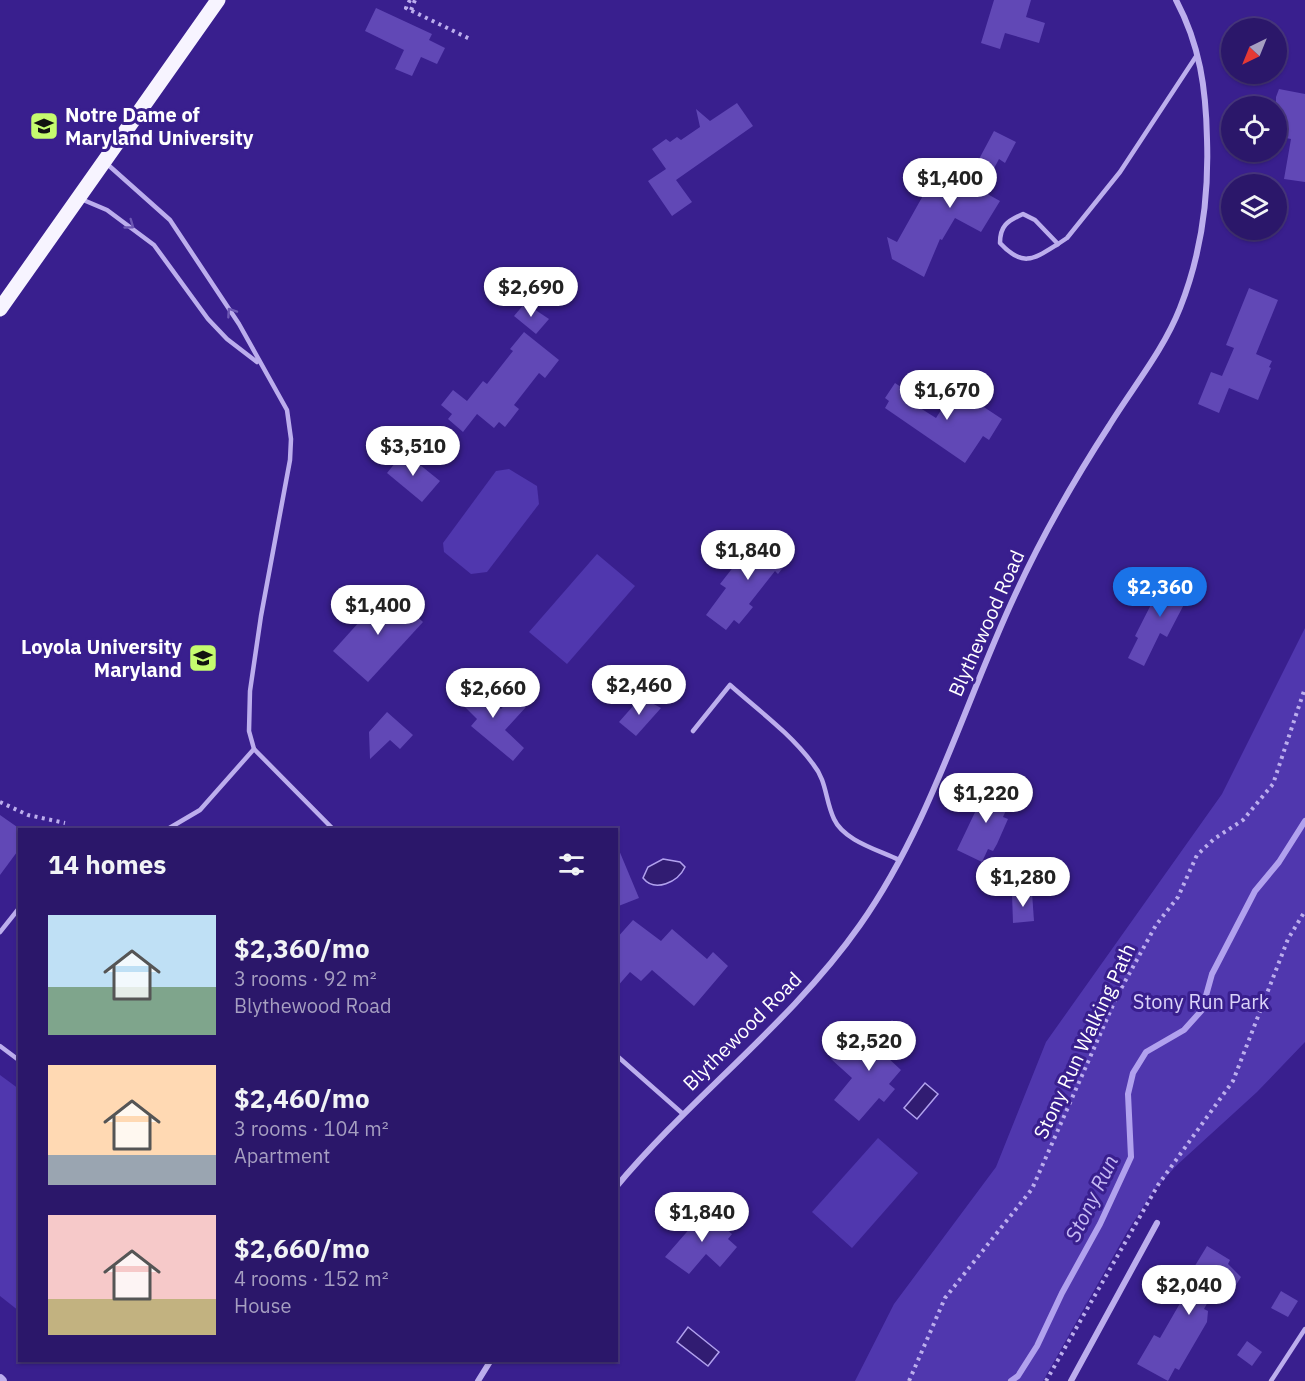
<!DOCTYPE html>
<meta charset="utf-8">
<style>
body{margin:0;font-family:"IBM Plex Sans",sans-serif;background:#332070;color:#f1f3f6;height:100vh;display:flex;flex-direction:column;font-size:22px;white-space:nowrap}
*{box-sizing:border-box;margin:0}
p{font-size:20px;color:#a69fc1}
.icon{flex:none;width:33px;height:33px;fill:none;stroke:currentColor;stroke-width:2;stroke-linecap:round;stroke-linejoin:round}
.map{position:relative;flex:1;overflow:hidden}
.sheet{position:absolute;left:18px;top:828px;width:600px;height:534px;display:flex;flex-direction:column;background:#2b176a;border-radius:0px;box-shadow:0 2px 4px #0004,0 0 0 2px #47367e}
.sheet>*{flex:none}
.needle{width:39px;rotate:223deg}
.fabs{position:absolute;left:1221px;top:18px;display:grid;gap:12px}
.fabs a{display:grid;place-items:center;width:66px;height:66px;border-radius:50%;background:#2b176a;box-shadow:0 2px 4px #0004,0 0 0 2px #47367e;font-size:30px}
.price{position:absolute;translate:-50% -51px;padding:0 14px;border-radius:21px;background:#fff;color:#222;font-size:20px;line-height:39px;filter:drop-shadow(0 2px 3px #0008)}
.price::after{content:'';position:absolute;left:50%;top:36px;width:18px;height:14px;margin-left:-9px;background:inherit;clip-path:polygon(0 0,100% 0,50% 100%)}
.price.on{background:#1a73e8;color:#fff}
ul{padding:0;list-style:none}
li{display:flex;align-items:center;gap:18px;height:150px;padding:0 30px}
li span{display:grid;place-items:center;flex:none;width:168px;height:120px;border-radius:0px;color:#555}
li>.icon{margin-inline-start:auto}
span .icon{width:72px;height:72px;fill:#fffc;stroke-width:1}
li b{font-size:26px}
h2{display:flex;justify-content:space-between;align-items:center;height:72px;padding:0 30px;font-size:26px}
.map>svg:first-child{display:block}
.green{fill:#5037ae}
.water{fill:#311c72;stroke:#b1a1ee;stroke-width:1.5}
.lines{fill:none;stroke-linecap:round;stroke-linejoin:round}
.stream{stroke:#b1a1ee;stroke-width:6}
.building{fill:#6148b6}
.path{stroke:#bcaeed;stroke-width:4;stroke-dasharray:3 4.5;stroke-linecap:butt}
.service{stroke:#bcaeed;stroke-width:4.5}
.minor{stroke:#bcaeed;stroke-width:6}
.tertiary{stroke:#bcaeed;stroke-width:10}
.primary{stroke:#f7f4ff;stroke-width:15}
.oneway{stroke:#6d58b4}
.labels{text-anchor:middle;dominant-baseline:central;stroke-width:6;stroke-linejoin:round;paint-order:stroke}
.poi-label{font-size:20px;font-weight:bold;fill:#fff;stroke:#391f8e;text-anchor:start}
.street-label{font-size:20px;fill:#fff;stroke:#391f8e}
.park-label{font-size:20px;fill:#dbd3f9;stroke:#391f8e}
.water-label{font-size:21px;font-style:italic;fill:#c6baf4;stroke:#391f8e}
</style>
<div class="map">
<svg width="1305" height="1381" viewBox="0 0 1305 1381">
<rect width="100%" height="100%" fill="#391f8e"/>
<g class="green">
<polygon points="509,469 537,486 539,504 487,572 471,574 444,552 443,543 496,471"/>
<polygon points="597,554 635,586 567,664 529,632"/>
<polygon points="1305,628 1305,1042 1257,1092 1177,1165 1154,1190 1127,1232 1043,1381 855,1381 894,1304 996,1167 1046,1042 1222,794"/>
<polygon points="0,1075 19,1089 19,1311 0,1296"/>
<polygon points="878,1138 918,1173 852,1248 812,1212"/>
</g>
<g class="water">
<path d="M663,859L680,862L685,867C678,882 655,893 643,878L648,867Z"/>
<polygon points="925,1083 938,1094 917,1119 904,1108"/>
<polygon points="688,1327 719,1352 708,1366 677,1342"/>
</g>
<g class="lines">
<polyline class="stream" points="1011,1381 1018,1376 1037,1346 1062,1293 1100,1224 1131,1157 1128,1094 1133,1073 1146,1052 1184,1030 1202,1010 1212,974 1255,891 1279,862 1305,821"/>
</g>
<g class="building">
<polygon points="994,0 1031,0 1026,17 1045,23 1039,43 1005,33 1000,49 981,43"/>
<polygon points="376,8 432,34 429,40 445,48 437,64 421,57 412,76 395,69 404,50 365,31"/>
<polygon points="1279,89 1305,94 1305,182 1284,179 1291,139 1276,136 1276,97"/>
<polygon points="737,103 753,126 676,180 692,202 672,216 648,181 666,169 652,149 666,139 670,142 677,137 681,140 700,127 696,109 710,121"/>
<polygon points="994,131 1016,142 1005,163 999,159 982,191 1000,201 981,232 955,218 942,240 940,239 924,277 892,259 887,237 897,242 934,176 962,191"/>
<polygon points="1249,288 1278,300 1256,354 1272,361 1269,367 1271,368 1258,400 1229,388 1219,413 1198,404 1211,372 1222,376 1234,348 1226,345"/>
<polygon points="525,303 549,319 536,334 514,316"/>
<polygon points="524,332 559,360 545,378 539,373 514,405 519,409 505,427 499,422 494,428 477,414 463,432 448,419 452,414 441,405 453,390 467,401 483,381 487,384 513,351 510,349"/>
<polygon points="895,383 913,395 909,401 936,418 955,388 1002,419 989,440 983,436 965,463 885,408 889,401 885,398"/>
<polygon points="404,452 440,481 422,502 387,473"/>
<polygon points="764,534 792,556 778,574 775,571 749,604 753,607 739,624 734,620 726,630 706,615 726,588 720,584 749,547 752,550"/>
<polygon points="1166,575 1192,589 1167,637 1160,633 1144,666 1128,658 1138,638 1135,636"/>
<polygon points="388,590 423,622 368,682 333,651"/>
<polygon points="469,681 501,709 513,695 526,707 505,730 524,748 513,761 471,726 477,719 455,697"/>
<polygon points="641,697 661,708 636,736 619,722"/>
<polygon points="387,712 413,735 400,749 390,740 370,759 369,732"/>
<polygon points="988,785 1013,795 1003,817 1008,819 997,844 993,851 988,849 982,862 957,850"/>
<polygon points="0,815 20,829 20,848 0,875"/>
<polygon points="616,843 639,898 616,907"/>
<polygon points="1032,893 1034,921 1013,923 1012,894"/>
<polygon points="633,920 661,941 672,929 707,959 713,952 728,966 694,1006 652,970 641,981 630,972 616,988 616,939"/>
<polygon points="892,1020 907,1033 887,1057 901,1070 889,1084 895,1089 884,1102 879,1098 859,1121 834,1100 852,1078 831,1059 844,1044 858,1055"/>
<polygon points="701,1208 732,1234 728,1239 737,1247 720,1267 706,1254 689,1274 665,1257 692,1226 688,1223"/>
<polygon points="1207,1246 1230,1260 1228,1264 1241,1277 1233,1290 1219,1282 1204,1309 1208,1311 1207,1322 1179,1370 1175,1368 1168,1381 1137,1364 1154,1335 1160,1338 1198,1272 1193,1269"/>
<polygon points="1281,1291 1298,1301 1288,1317 1271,1308"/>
<polygon points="1247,1341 1262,1352 1252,1366 1237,1355"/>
</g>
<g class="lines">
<g class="path">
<polyline points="410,0 406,8 470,39"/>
<polyline points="411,10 415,0"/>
<polyline points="0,802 28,815 65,823"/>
<polyline points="909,1381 945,1298 1032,1189 1117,996 1156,925 1178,897 1197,855 1214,839 1243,820 1273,784 1305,688"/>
<polyline points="1046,1381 1158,1185 1233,1081 1288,939 1305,911"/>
</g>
<g class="service">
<polyline points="106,163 170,220 239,324 287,410 291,439 290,460 261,616 250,691 249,731 254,749 200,810 166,830"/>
<polyline points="81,199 107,210 154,245 208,319 227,339 257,362"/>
<path d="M1023,214L1035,220L1058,244C1034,259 1023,268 1000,243C1000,226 1007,221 1023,214Z"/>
<polyline points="1058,244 1067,238 1120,172 1197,55"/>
<path d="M693,731L730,685C758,710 790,733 813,764C827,781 825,800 834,819C844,841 879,850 899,860"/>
<polyline points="254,749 334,830"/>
<polyline points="0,932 20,907"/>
<polyline points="0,1046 20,1061"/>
<polyline points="616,1055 683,1114"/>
<polyline points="1271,1381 1305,1329"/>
</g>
<g class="minor">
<path d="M616,1187C693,1095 792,1022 860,925C930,826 964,704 1015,595C1042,536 1074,480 1109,426C1133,387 1163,351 1180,308C1201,255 1209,197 1207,139C1206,89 1200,45 1176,0"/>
<polyline points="478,1381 491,1360"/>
<polyline points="1071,1381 1157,1223"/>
</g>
<polyline class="tertiary" points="0,1379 2,1381"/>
<polyline class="primary" points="0,309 218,0"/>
</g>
<defs><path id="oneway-chevron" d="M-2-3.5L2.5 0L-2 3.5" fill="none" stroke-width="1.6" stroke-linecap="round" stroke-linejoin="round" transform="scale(1.5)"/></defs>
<g class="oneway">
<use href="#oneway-chevron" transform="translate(130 225) rotate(36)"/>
<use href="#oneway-chevron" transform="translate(231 312) rotate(-124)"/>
</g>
<defs>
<g id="university-square" transform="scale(1.5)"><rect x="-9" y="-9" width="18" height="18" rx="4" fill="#c5fb6e" stroke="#391f8e"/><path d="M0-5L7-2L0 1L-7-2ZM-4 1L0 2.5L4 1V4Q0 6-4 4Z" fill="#111"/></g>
</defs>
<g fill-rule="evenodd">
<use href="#university-square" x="44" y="126"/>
<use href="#university-square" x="203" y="658"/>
</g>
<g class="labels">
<g class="poi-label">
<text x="65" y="114">Notre Dame of<tspan x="65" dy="23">Maryland University</tspan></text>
<text x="182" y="646" text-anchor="end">Loyola University<tspan x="182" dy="23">Maryland</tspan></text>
</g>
<g class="street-label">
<text transform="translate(986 623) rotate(-66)">Blythewood Road</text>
<text transform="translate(742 1031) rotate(-45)">Blythewood Road</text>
<text transform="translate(1084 1041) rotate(-65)">Stony Run Walking Path</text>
</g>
<g class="park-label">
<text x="1201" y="1001">Stony Run Park</text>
</g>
<g class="water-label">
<text transform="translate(1091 1198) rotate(-64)">Stony Run</text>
</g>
</g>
</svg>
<div class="fabs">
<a><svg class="needle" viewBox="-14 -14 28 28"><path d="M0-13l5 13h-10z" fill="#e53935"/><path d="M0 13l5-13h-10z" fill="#a69fc1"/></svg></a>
<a><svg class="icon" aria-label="locate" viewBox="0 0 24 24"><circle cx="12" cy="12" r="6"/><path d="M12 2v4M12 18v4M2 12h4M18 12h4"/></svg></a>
<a><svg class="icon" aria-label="layers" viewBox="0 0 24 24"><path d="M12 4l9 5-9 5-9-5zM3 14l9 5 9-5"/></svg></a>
</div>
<b class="price" style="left:950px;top:209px">$1,400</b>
<b class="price" style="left:531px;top:318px">$2,690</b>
<b class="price" style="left:947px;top:421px">$1,670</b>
<b class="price" style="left:413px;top:477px">$3,510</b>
<b class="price" style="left:748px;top:581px">$1,840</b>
<b class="price on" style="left:1160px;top:618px">$2,360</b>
<b class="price" style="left:378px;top:636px">$1,400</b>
<b class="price" style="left:639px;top:716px">$2,460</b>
<b class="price" style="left:493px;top:719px">$2,660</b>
<b class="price" style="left:986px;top:824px">$1,220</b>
<b class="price" style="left:1023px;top:908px">$1,280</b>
<b class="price" style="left:869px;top:1072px">$2,520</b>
<b class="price" style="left:702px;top:1243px">$1,840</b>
<b class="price" style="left:1189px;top:1316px">$2,040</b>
<section class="sheet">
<h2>14 homes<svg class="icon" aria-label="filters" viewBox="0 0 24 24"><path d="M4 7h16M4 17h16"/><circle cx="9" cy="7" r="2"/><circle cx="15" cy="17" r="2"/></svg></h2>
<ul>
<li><span style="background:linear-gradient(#bfe0f5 60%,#7fa58c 0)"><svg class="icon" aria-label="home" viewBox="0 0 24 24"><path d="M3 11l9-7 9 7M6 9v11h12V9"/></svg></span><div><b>$2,360/mo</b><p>3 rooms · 92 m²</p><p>Blythewood Road</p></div></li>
<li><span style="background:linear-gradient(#ffd9b3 75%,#9aa5b1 0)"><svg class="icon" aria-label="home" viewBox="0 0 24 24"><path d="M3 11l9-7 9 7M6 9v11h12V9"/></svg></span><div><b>$2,460/mo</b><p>3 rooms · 104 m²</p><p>Apartment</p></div></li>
<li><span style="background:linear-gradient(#f6c9c9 70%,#c2b280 0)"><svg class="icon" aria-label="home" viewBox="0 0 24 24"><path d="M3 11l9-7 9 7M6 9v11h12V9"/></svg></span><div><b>$2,660/mo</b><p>4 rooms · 152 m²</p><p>House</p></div></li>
</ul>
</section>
</div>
